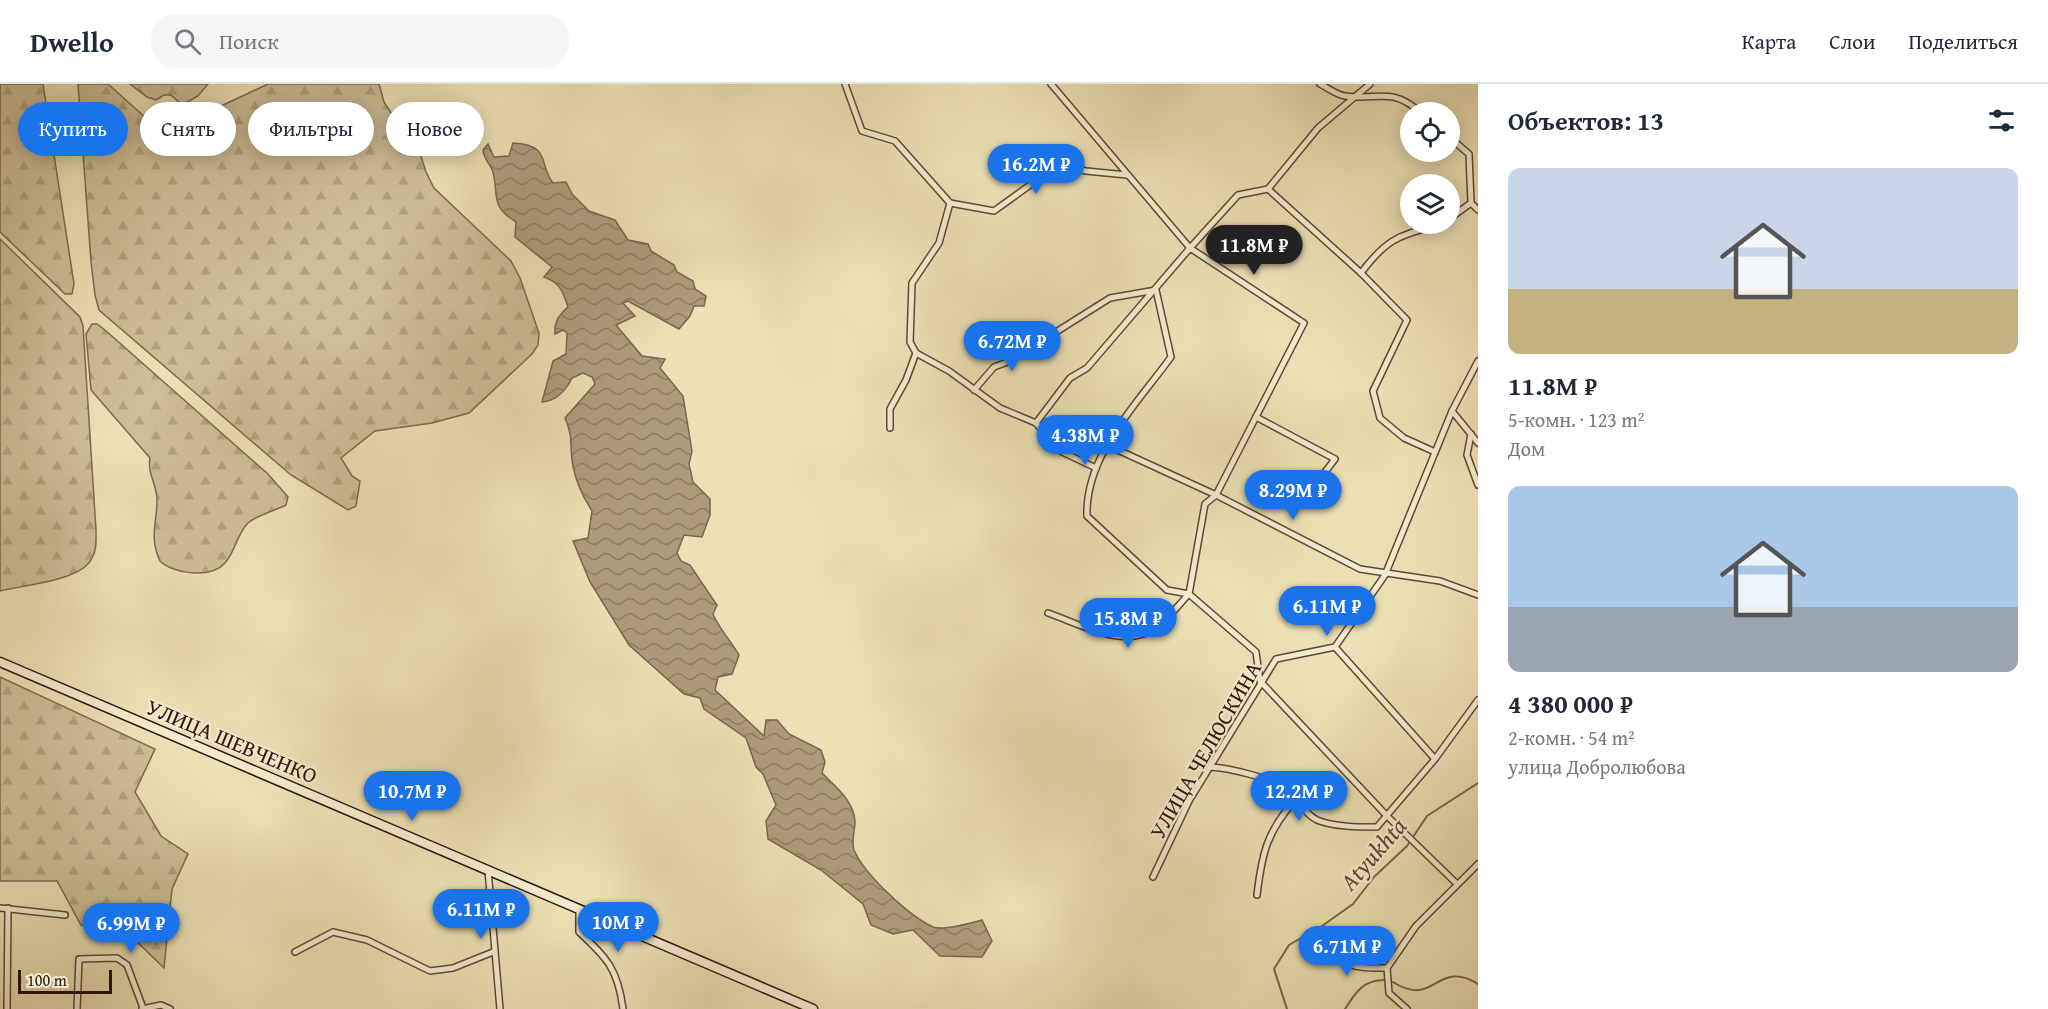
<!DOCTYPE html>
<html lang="ru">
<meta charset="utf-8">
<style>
body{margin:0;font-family:"Gentium Book Plus",serif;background:#f6f6f7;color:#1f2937;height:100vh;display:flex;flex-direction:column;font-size:22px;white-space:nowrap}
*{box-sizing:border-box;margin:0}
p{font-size:20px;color:#747a83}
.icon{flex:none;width:33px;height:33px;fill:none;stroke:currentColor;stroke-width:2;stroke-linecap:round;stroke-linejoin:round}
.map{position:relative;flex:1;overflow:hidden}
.side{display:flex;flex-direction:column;background:#fff;width:570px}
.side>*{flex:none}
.banner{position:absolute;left:18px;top:18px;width:570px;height:54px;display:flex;gap:12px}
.tools{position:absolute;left:1400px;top:18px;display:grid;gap:12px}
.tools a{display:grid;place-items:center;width:60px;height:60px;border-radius:50%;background:#fff;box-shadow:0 3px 15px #0003;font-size:30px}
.scale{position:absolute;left:18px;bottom:15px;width:94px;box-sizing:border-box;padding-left:6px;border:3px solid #2f150a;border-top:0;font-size:16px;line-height:21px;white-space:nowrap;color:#2f150a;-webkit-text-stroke:4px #f3ecd0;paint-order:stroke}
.price{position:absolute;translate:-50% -51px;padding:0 14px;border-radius:21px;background:#1a73e8;color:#fff;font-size:20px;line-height:39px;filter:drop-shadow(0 2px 3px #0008)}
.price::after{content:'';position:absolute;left:50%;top:36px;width:18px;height:14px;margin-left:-9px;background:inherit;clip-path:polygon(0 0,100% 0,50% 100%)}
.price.current{background:#222;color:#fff}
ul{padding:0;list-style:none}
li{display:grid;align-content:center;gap:12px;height:318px;padding:0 30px}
li span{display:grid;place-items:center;height:186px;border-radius:12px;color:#555}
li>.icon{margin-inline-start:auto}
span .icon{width:108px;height:108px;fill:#fffc;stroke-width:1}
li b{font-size:26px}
h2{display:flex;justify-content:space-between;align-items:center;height:72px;padding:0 30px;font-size:26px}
.pill{padding:0 21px;border-radius:27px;background:#fff;box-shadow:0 3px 15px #0003;font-size:21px;line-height:54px}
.pill.current{background:#1a73e8;color:#fff}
header{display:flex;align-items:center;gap:36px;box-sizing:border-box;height:84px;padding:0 30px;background:#fff;border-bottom:2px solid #e0e1e3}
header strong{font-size:28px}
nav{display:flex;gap:33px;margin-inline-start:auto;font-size:21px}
.search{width:420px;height:54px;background:#f6f6f7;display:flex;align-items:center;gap:15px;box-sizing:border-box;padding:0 21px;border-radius:33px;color:#747a83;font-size:22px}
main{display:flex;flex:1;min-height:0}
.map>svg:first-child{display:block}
.forest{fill:url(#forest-firs);stroke:#7e6a52;stroke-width:1.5}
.water{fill:url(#water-waves);stroke:#7a664e;stroke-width:1.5}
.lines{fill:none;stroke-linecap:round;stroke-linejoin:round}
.stream{stroke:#7a664e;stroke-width:2}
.street-casing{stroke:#5e4835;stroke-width:8}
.secondary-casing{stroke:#2f150a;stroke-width:11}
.street{stroke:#f3ecd0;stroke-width:5}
.secondary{stroke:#f3ecd0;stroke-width:8}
.labels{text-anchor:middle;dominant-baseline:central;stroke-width:4.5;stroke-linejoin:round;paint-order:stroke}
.street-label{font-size:22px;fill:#2f150a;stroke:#f3ecd0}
.water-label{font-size:24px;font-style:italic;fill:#614b38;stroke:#f3ecd0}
</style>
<header>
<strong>Dwello</strong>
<div class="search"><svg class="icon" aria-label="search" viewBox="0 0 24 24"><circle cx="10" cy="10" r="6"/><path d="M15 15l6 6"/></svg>Поиск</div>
<nav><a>Карта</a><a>Слои</a><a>Поделиться</a></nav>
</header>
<main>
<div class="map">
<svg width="1478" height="925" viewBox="0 0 1478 925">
<defs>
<pattern id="forest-firs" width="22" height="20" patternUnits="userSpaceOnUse" patternTransform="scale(1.5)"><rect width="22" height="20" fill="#ccbe99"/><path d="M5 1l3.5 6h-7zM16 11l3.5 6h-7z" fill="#b0a282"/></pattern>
<pattern id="water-waves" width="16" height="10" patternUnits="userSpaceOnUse" patternTransform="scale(1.5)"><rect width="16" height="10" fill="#ac9c7c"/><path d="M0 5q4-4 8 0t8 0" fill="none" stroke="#8c7e64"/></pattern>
</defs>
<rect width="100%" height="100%" fill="#ece1b6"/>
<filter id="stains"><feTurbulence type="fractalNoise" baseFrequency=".00333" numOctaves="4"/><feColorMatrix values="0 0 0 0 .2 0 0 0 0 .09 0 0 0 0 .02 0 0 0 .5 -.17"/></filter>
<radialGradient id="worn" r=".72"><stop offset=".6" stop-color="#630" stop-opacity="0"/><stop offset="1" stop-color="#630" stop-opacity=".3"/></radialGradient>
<g class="forest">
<polygon points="0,0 43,0 74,200 72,210 65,210 0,148"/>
<polygon points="78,0 108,0 166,52 183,53 221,22 268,0 379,0 384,18 404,49 417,60 426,88 434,104 511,177 520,194 539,249 538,261 532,270 469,329 432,339 375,347 341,374 352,392 360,397 356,422 348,426 291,391 99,226 95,211 91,178"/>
<polygon points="130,0 208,0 198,12 182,21 171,11 164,11 156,16 147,13"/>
<path d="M0,155L80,233L83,242L96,446C96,455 97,466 92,474C82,497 23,501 0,507Z"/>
<path d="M92,240H97L105,246L268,390L288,413L286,421C274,427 257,431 248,439C237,450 235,468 225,479C211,495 173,490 160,477C149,454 157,438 157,416C157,400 147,390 150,374L91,306L86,250Z"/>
<polygon points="0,593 155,665 135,708 161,752 188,770 172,805 164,884 135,856 81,841 57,797 0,797"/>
</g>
<path class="water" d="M513,59C552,61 538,80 553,99L566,98L572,110L589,127L615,136L628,156L648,160L651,167L674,181L677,188L693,197L695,205L706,212L704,222H694L690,232L679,245L628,217L623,219L635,232L616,241L642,272L665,275L660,284L683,312L692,367L689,380L693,398L710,415V431L702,453L684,451L677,469L681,477L690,481L717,521L713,530C721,548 730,555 739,571L732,590L718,593L715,606L764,652L766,636H777L789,650L821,666L825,678L822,689C836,703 854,717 855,738C855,747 851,757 854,766C864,790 909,832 933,843C943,847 971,839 982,836L992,857L982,873L940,872L913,846L893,850L871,841L863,820L821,786L768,755L766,737L776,721L763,690L756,683L746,654L704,625L700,614L684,610L629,561L590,498L573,457L588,454L592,427C583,413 576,398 573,382C569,363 574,354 565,334L595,300L592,293L583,289L572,294C566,306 556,317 542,318L553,277L566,270L567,249L563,246L555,250C554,237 559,231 568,223C563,208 560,198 544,193L552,183L515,153L516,138C490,122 499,113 493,88C490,79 484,76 483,66L488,60L494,73L509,72Z"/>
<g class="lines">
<g class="stream">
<path d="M1393,898C1435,925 1436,874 1478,900"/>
<polyline points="1287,925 1274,885 1289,861 1322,842 1353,820 1374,793 1407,762 1427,732 1478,699"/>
<path d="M1345,925C1355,909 1363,896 1384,896"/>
</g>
<g class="street-casing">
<g id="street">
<polyline points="845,0 862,47 895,57 950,119 939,159 912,199 910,258 916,269 949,287 1000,324 1036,339 1058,366 1096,384"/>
<polyline points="1051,0 1190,164 1238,111 1268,105"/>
<path d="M1320,0C1328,4 1337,11 1345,12C1378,17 1390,2 1420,28"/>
<polyline points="1449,53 1469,70 1471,119 1449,135"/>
<polyline points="1268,105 1361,189 1407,236 1373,307 1380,334 1404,354 1435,368"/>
<polyline points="1268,105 1318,44 1370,0"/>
<polyline points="950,119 994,127 1058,81 1086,87 1127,91"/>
<polyline points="1471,119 1478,126"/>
<path d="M1361,189C1388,153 1399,152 1441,140"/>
<path d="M974,306L994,283L1010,277L1110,214L1156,206L1171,273C1137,320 1085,371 1087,432L1167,506L1189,510"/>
<polyline points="1452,327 1478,359"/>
<polyline points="1256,333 1335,375 1309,409"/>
<polyline points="1036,339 1070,294 1087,284 1190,164 1304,239 1216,411 1205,420 1189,510"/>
<polyline points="890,344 890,325 906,296 916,269"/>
<polyline points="1471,350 1467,371 1478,401"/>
<polyline points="1107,361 1216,411 1360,485 1440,497 1478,511"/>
<polyline points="1189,510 1256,568 1260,597 1387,732 1457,800"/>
<path d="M1048,529C1080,540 1124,566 1156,544C1168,536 1179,520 1189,510"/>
<polyline points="1335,563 1435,675"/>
<path d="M1210,683C1229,684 1273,694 1289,707C1300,716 1304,730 1317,736C1334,743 1359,743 1377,743L1435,675L1478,616"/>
<polyline points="488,786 500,925"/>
<polyline points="1153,793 1189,717 1276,575 1335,563 1385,491 1452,327 1478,277"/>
<path d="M1257,811C1262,769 1267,747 1296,715"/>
<polyline points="0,824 65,831"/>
<path d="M579,825V848C607,874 618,885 623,925"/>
<path d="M1331,861C1343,886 1362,884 1387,884"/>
<polyline points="295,868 333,848 367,856 430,887 453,884 493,868"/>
<polyline points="1387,884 1416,842 1478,780"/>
<polyline points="1387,884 1389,909 1407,925"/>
<polyline points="7,925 8,824"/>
<polyline points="77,925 79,875 117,874 127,881 143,924"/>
<polyline points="142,925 161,921 170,925"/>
</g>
</g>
<g class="secondary-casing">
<polyline id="secondary" points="0,578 813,925"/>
</g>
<use href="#street" class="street"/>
<use href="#secondary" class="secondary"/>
</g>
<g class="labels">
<g class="street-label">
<text transform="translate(232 657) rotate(23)">УЛИЦА ШЕВЧЕНКО</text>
<text transform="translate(1205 666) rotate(-60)">УЛИЦА ЧЕЛЮСКИНА</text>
</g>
<g class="water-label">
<text transform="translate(1373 770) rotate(-49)">Atyukhta</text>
</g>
</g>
<rect width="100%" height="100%" filter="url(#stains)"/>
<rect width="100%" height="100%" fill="url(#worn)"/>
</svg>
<div class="tools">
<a><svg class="icon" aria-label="locate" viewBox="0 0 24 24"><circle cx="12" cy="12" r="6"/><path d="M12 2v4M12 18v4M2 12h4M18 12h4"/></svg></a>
<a><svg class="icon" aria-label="layers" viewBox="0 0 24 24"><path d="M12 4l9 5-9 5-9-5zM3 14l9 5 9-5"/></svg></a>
</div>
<div class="scale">100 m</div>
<b class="price" style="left:1036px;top:111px">16.2M ₽</b>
<b class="price current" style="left:1254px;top:192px">11.8M ₽</b>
<b class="price" style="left:1012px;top:288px">6.72M ₽</b>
<b class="price" style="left:1085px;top:382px">4.38M ₽</b>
<b class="price" style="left:1293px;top:437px">8.29M ₽</b>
<b class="price" style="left:1327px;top:553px">6.11M ₽</b>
<b class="price" style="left:1128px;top:565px">15.8M ₽</b>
<b class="price" style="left:412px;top:738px">10.7M ₽</b>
<b class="price" style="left:1299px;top:738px">12.2M ₽</b>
<b class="price" style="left:481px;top:856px">6.11M ₽</b>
<b class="price" style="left:618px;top:869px">10M ₽</b>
<b class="price" style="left:131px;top:870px">6.99M ₽</b>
<b class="price" style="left:1347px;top:893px">6.71M ₽</b>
<div class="banner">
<a class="pill current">Купить</a>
<a class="pill">Снять</a>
<a class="pill">Фильтры</a>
<a class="pill">Новое</a>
</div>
</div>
<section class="side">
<h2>Объектов: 13<svg class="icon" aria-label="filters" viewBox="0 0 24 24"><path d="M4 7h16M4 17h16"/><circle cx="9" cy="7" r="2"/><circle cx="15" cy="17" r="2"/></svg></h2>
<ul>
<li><span style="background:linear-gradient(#c9d6e8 65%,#c2b280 0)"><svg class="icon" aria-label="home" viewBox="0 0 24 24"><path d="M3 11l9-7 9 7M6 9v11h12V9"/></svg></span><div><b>11.8M ₽</b><p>5-комн. · 123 m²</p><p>Дом</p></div></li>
<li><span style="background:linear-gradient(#a9c7e8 65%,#9aa5b1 0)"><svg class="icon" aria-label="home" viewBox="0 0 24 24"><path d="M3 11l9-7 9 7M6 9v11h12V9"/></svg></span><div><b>4 380 000 ₽</b><p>2-комн. · 54 m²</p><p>улица Добролюбова</p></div></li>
</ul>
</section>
</main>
